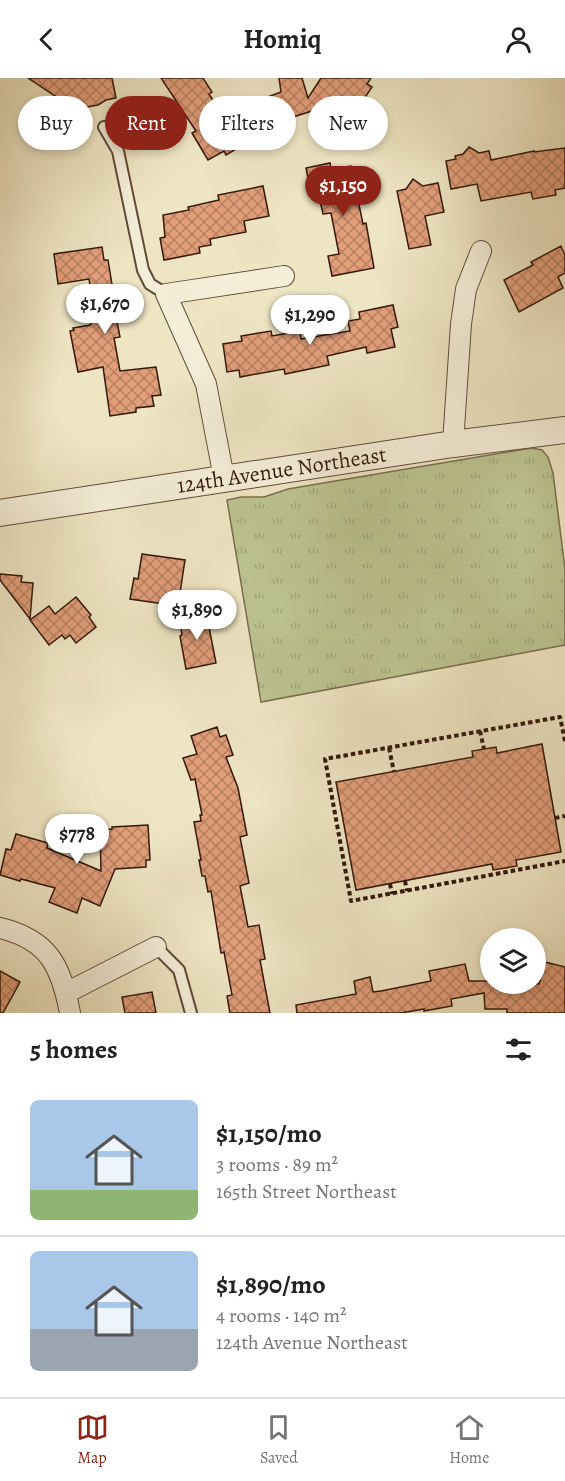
<!DOCTYPE html>
<meta charset="utf-8">
<style>
body{margin:0;font-family:Alegreya,serif;background:#f6f6f6;color:#222;height:100vh;display:flex;flex-direction:column;font-size:22px;white-space:nowrap}
*{box-sizing:border-box;margin:0}
p{font-size:20px;color:#767676}
.icon{flex:none;width:33px;height:33px;fill:none;stroke:currentColor;stroke-width:2;stroke-linecap:round;stroke-linejoin:round}
.map{position:relative;height:935px;overflow:hidden}
.drawer{display:flex;flex-direction:column;background:#fff;flex:1}
.drawer>*{flex:none}
.banner{position:absolute;left:18px;top:18px;width:530px;height:54px;display:flex;gap:12px}
.buttons{position:absolute;left:480px;top:850px;display:grid;gap:12px}
.buttons a{display:grid;place-items:center;width:66px;height:66px;border-radius:50%;background:#fff;box-shadow:0 3px 9px #0003;font-size:30px}
.price{position:absolute;translate:-50% -51px;padding:0 14px;border-radius:21px;background:#fff;color:#222;font-size:20px;line-height:39px;filter:drop-shadow(0 2px 3px #0008)}
.price::after{content:'';position:absolute;left:50%;top:36px;width:18px;height:14px;margin-left:-9px;background:inherit;clip-path:polygon(0 0,100% 0,50% 100%)}
.price.active{background:#8f2418;color:#fff}
ul{padding:0;list-style:none}
li{display:flex;align-items:center;gap:18px;height:150px;padding:0 30px}
li+li{border-top:2px solid #e0e0e0}
li span{display:grid;place-items:center;flex:none;width:168px;height:120px;border-radius:9px;color:#555}
li>.icon{margin-inline-start:auto}
span .icon{width:72px;height:72px;fill:#fffc;stroke-width:1}
li b{font-size:26px}
h2{display:flex;justify-content:space-between;align-items:center;height:72px;padding:0 30px;font-size:26px}
.tag{padding:0 21px;border-radius:27px;background:#fff;box-shadow:0 3px 9px #0003;font-size:21px;line-height:54px}
.tag.active{background:#8f2418;color:#fff}
header{display:flex;justify-content:space-between;align-items:center;height:78px;padding:0 30px;background:#fff;font-size:27px;font-weight:600}
.tab-bar{display:flex;justify-content:space-around;align-items:center;height:84px;border-top:2px solid #e0e0e0;background:#fff;font-size:16px;color:#767676}
.tab-bar a{display:grid;justify-items:center;gap:3px}
.tab-bar .active{color:#8f2418}
.map>svg:first-child{display:block}
.grass{fill:url(#grass-tufts);stroke:#786e4e;stroke-width:1.5}
.building{fill:url(#building-cross-hatch);stroke:#33180b;stroke-width:1.5}
.lines{fill:none;stroke-linecap:round;stroke-linejoin:round}
.service-casing{stroke:#624b39;stroke-width:14}
.minor-casing{stroke:#624b39;stroke-width:22}
.tertiary-casing{stroke:#624b39;stroke-width:28}
.path{stroke:#33180b;stroke-width:4;stroke-dasharray:4.5 3;stroke-linecap:butt}
.service{stroke:#f4eed8;stroke-width:10}
.minor{stroke:#f4eed8;stroke-width:20}
.tertiary{stroke:#f4eed8;stroke-width:26}
.labels{text-anchor:middle;dominant-baseline:central;stroke-width:4.5;stroke-linejoin:round;paint-order:stroke}
.street-label{font-size:22px;fill:#33180b;stroke:#f4eed8}
</style>
<header><svg class="icon" aria-label="back" viewBox="0 0 24 24"><path d="M15 5l-7 7 7 7"/></svg>Homiq<svg class="icon" aria-label="person" viewBox="0 0 24 24"><circle cx="12" cy="8" r="4"/><path d="M4 21q1-7 8-7t8 7"/></svg></header>
<div class="map">
<svg width="565" height="935" viewBox="0 0 565 935">
<defs>
<pattern id="grass-tufts" width="24" height="20" patternUnits="userSpaceOnUse" patternTransform="scale(1.5)"><rect width="24" height="20" fill="#bcc391"/><path d="M3 7l-1-3M5 7V3M7 7l1-3M15 17l-1-3M17 17v-4M19 17l1-3" fill="none" stroke="#a2a77c"/></pattern>
<pattern id="building-cross-hatch" width="8" height="8" patternUnits="userSpaceOnUse" patternTransform="scale(1.5)"><rect width="8" height="8" fill="#e19e79"/><path d="M0 0l8 8M0 8l8-8" fill="none" stroke="#b78061"/></pattern>
</defs>
<rect width="100%" height="100%" fill="#eee5c3"/>
<filter id="stains"><feTurbulence type="fractalNoise" baseFrequency=".00333" numOctaves="4"/><feColorMatrix values="0 0 0 0 .2 0 0 0 0 .09 0 0 0 0 .02 0 0 0 .5 -.17"/></filter>
<radialGradient id="worn" r=".72"><stop offset=".6" stop-color="#630" stop-opacity="0"/><stop offset="1" stop-color="#630" stop-opacity=".3"/></radialGradient>
<polygon class="grass" points="531,370 542,372 548,379 553,395 565,491 565,567 261,624 227,422 241,419 264,419 288,411"/>
<g class="building">
<polygon points="28,0 112,0 116,20 106,22 98,27 76,31 74,22 64,24"/>
<polygon points="161,0 203,0 212,14 209,16 230,50 234,47 245,66 226,77 224,73 208,82 192,55 196,53"/>
<polygon points="279,0 302,0 308,20 321,0 371,0 367,6 372,9 360,27 349,19 337,30 334,26 268,47 260,22 281,14"/>
<polygon points="469,69 479,75 489,73 491,82 534,73 534,74 565,70 565,110 555,112 556,117 533,121 531,114 481,123 477,106 451,111 446,83 456,81 455,78 463,76"/>
<polygon points="330,85 331,91 351,88 363,146 366,145 374,190 332,198 328,178 339,176 331,135 323,136 319,118 312,120 306,90"/>
<polygon points="413,101 423,108 438,105 444,134 425,138 431,167 409,171 397,113 406,111"/>
<polygon points="263,108 269,138 244,143 246,154 210,161 211,167 199,169 200,175 164,182 160,160 165,159 163,137 189,132 188,129 219,122 218,117"/>
<polygon points="561,168 565,177 565,195 558,199 563,210 519,234 504,202 533,187 531,184"/>
<polygon points="102,169 104,182 108,182 114,219 112,219 120,259 114,260 120,293 156,289 161,317 152,318 154,328 136,330 136,334 110,338 103,289 78,294 70,253 74,252 73,250 90,247 92,244 90,235 94,232 89,201 58,206 54,176"/>
<polygon points="393,227 398,249 391,251 395,269 367,275 366,269 327,278 329,287 285,296 284,291 240,299 239,292 227,294 223,266 242,263 241,258 271,253 272,258 300,253 301,261 350,253 348,243 360,241 359,234"/>
<polygon points="142,476 185,482 178,528 130,521 134,500 138,501"/>
<polygon points="0,496 22,498 21,504 33,505 30,541 0,502"/>
<polygon points="76,519 91,537 89,539 96,549 76,565 70,557 65,561 62,557 49,567 30,542 49,528 55,536"/>
<polygon points="206,534 216,585 186,591 180,558 182,557 179,539"/>
<polygon points="217,649 220,659 226,657 233,677 226,679 238,710 247,757 240,759 249,805 240,808 248,849 259,847 265,881 260,882 270,935 230,935 227,918 232,917 224,874 221,875 211,813 208,814 205,798 202,798 199,782 201,782 194,744 201,743 200,737 202,737 195,701 191,702 183,680 197,676 191,658"/>
<polygon points="542,666 561,774 516,782 517,788 493,792 492,786 356,812 336,704 473,679 472,673 496,669 497,675"/>
<polygon points="148,747 150,782 146,782 146,789 115,791 100,828 82,820 77,835 49,824 55,810 21,801 20,803 0,797 6,771 11,772 16,756 48,765 47,770 101,793 100,752 112,751 112,749"/>
<polygon points="545,884 565,889 565,935 507,935 507,931 485,931 484,915 451,921 452,928 424,933 424,931 401,935 297,935 296,927 356,916 354,903 370,899 373,914 381,913 431,903 429,893 465,886 469,903 490,903 490,906 539,906"/>
<polygon points="0,893 20,904 3,935 0,935"/>
<polygon points="152,914 156,935 125,935 122,919"/>
</g>
<g class="lines">
<g class="service-casing">
<g id="service">
<polyline points="104,49 118,73 143,192 150,206 166,216"/>
<polyline points="156,869 179,892 191,935"/>
</g>
</g>
<g class="minor-casing">
<g id="minor">
<polyline points="453,366 461,246 466,211 481,173"/>
<polyline points="224,400 206,306 166,216 284,198"/>
<path d="M0,850C49,862 61,888 70,935"/>
<polyline points="66,915 156,869"/>
</g>
</g>
<g class="tertiary-casing">
<g id="tertiary">
<path id="s1" d="M0,435L453,366L565,352"/>
</g>
</g>
<g class="path">
<polyline points="480,653 484,671"/>
<polyline points="565,663 560,639 325,681 351,823 565,783"/>
<polyline points="389,670 394,694"/>
<polyline points="555,740 565,738"/>
<polyline points="405,803 407,813"/>
<polyline points="390,806 392,816"/>
</g>
<use href="#service" class="service"/>
<use href="#minor" class="minor"/>
<use href="#tertiary" class="tertiary"/>
</g>
<g class="labels">
<g class="street-label">
<text stroke="none"><textPath href="#s1" startOffset="285">124th Avenue Northeast</textPath></text>
</g>
</g>
<rect width="100%" height="100%" filter="url(#stains)"/>
<rect width="100%" height="100%" fill="url(#worn)"/>
</svg>
<div class="buttons">
<a><svg class="icon" aria-label="layers" viewBox="0 0 24 24"><path d="M12 4l9 5-9 5-9-5zM3 14l9 5 9-5"/></svg></a>
</div>
<b class="price active" style="left:343px;top:139px">$1,150</b>
<b class="price" style="left:105px;top:257px">$1,670</b>
<b class="price" style="left:310px;top:268px">$1,290</b>
<b class="price" style="left:197px;top:563px">$1,890</b>
<b class="price" style="left:77px;top:787px">$778</b>
<div class="banner">
<a class="tag">Buy</a>
<a class="tag active">Rent</a>
<a class="tag">Filters</a>
<a class="tag">New</a>
</div>
</div>
<section class="drawer">
<h2>5 homes<svg class="icon" aria-label="filters" viewBox="0 0 24 24"><path d="M4 7h16M4 17h16"/><circle cx="9" cy="7" r="2"/><circle cx="15" cy="17" r="2"/></svg></h2>
<ul>
<li><span style="background:linear-gradient(#a9c7e8 75%,#8fb573 0)"><svg class="icon" aria-label="home" viewBox="0 0 24 24"><path d="M3 11l9-7 9 7M6 9v11h12V9"/></svg></span><div><b>$1,150/mo</b><p>3 rooms · 89 m²</p><p>165th Street Northeast</p></div></li>
<li><span style="background:linear-gradient(#a9c7e8 65%,#9aa5b1 0)"><svg class="icon" aria-label="home" viewBox="0 0 24 24"><path d="M3 11l9-7 9 7M6 9v11h12V9"/></svg></span><div><b>$1,890/mo</b><p>4 rooms · 140 m²</p><p>124th Avenue Northeast</p></div></li>
</ul>
</section>
<nav class="tab-bar">
<a class="active"><svg class="icon" aria-label="map" viewBox="0 0 24 24"><path d="M3 6l6-2 6 2 6-2v14l-6 2-6-2-6 2zM9 4v14M15 6v14"/></svg>Map</a>
<a><svg class="icon" aria-label="saved" viewBox="0 0 24 24"><path d="M7 4h10v16l-5-4-5 4z"/></svg>Saved</a>
<a><svg class="icon" aria-label="home" viewBox="0 0 24 24"><path d="M3 11l9-7 9 7M6 9v11h12V9"/></svg>Home</a>
</nav>
